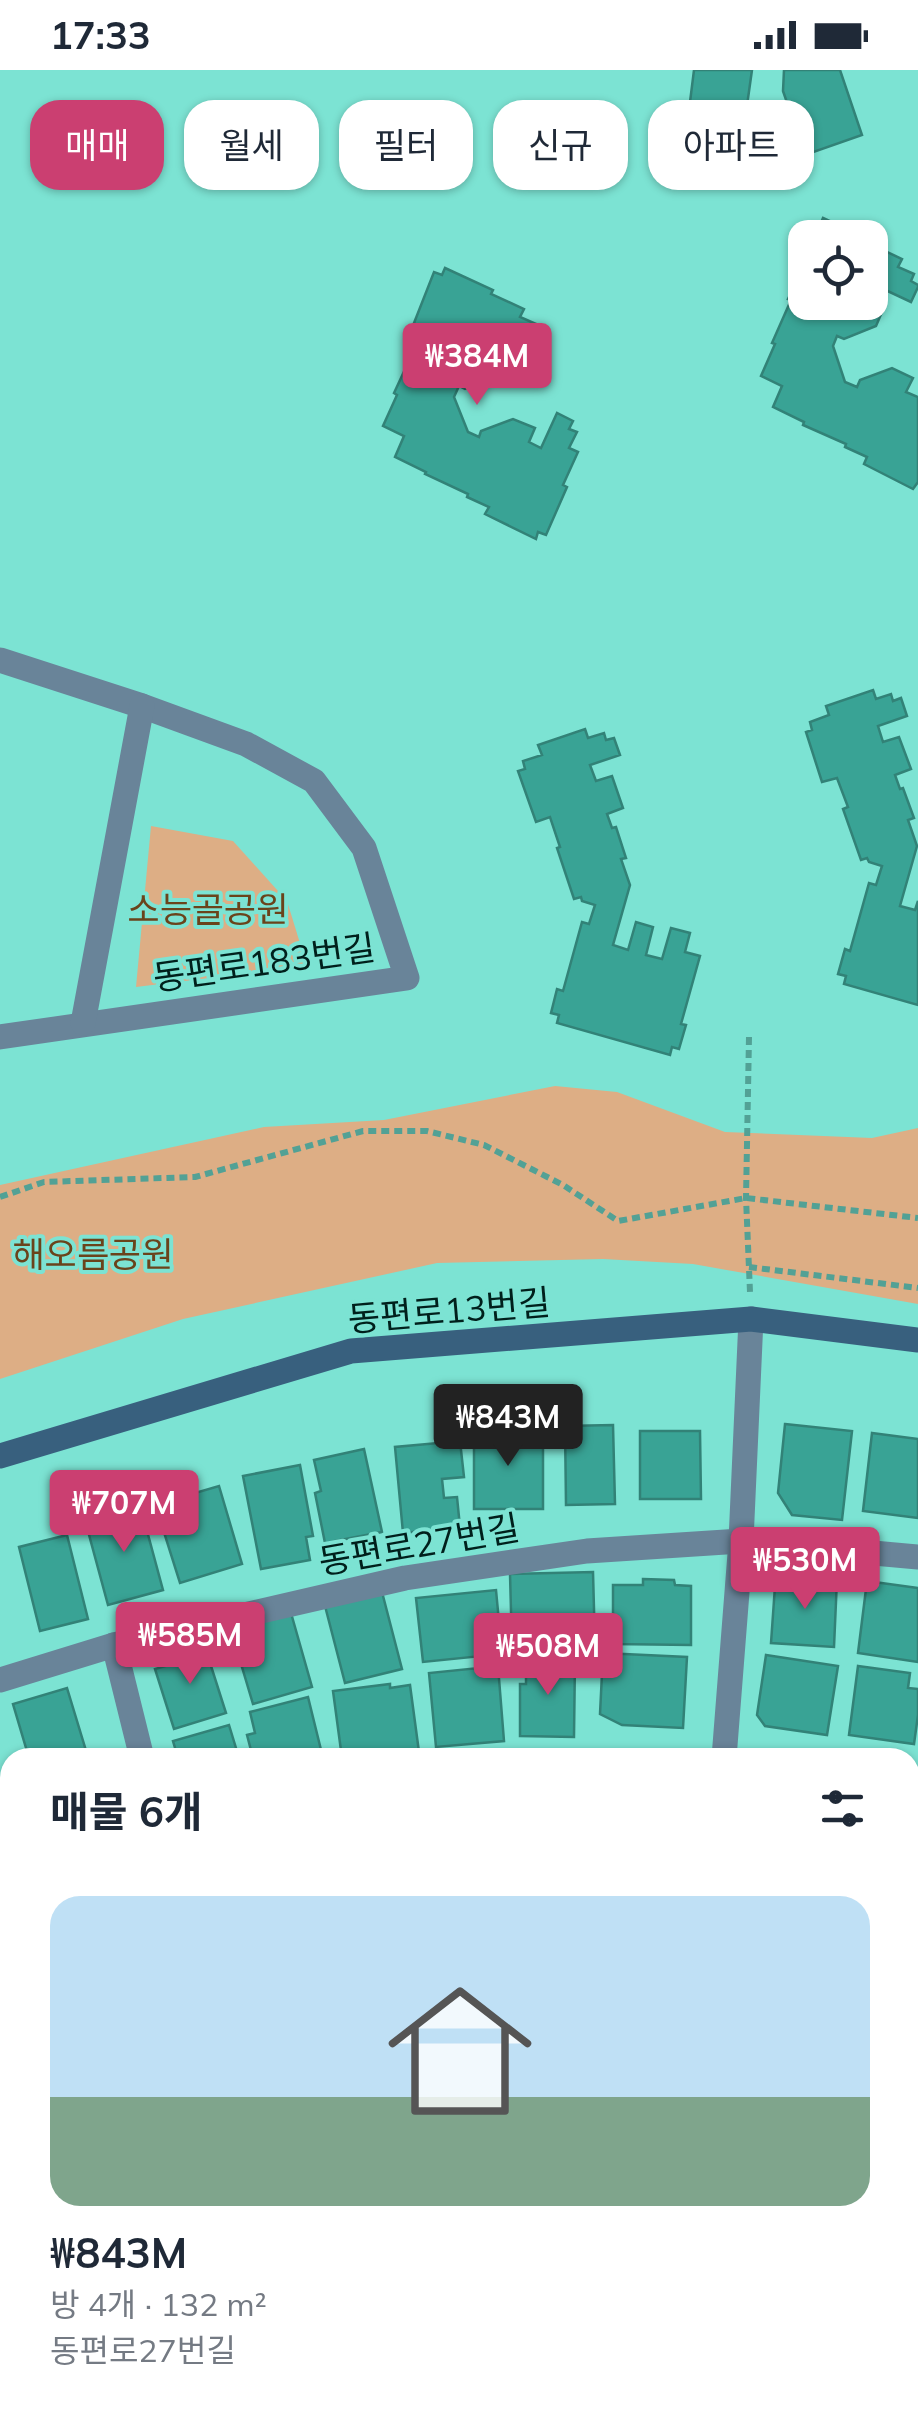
<!DOCTYPE html>
<html lang="ko">
<meta charset="utf-8">
<style>
body{margin:0;font-family:Mulish,"Noto Sans KR",sans-serif;background:#f6f6f7;color:#1f2937;height:100vh;display:flex;flex-direction:column;font-size:38px;white-space:nowrap}
*{box-sizing:border-box;margin:0}
p{font-size:32px;color:#747a83}
.icon{flex:none;width:55px;height:55px;fill:none;stroke:currentColor;stroke-width:2;stroke-linecap:round;stroke-linejoin:round}
.map{position:relative;flex:1;overflow:hidden}
.sheet{position:absolute;left:0px;top:1678px;width:920px;height:672px;display:flex;flex-direction:column;background:#fff;border-radius:30px 30px 0 0;box-shadow:0 2px 8px #0004}
.sheet>*{flex:none}
.top-card{position:absolute;left:30px;top:30px;width:860px;height:90px;display:flex;gap:20px}
.tools{position:absolute;left:788px;top:150px;display:grid;gap:20px}
.tools a{display:grid;place-items:center;width:100px;height:100px;border-radius:20px;background:#fff;box-shadow:0 2px 8px #0004;font-size:50px}
.price{position:absolute;translate:-50% -85px;padding:0 22px;border-radius:10px;background:#cb3f71;color:#fff;font-size:32px;line-height:65px;filter:drop-shadow(0 2px 5px #0008)}
.price::after{content:'';position:absolute;left:50%;top:60px;width:30px;height:22px;margin-left:-15px;background:inherit;clip-path:polygon(0 0,100% 0,50% 100%)}
.price.active{background:#222;color:#fff}
ul{padding:0;list-style:none}
li{display:grid;align-content:center;gap:20px;height:530px;padding:0 50px}
li+li{border-top:2px solid #e0e1e3}
li span{display:grid;place-items:center;height:310px;border-radius:30px;color:#555}
li>.icon{margin-inline-start:auto}
span .icon{width:180px;height:180px;fill:#fffc;stroke-width:1}
li b{font-size:42px}
h2{display:flex;justify-content:space-between;align-items:center;height:120px;padding:0 50px;font-size:42px}
.pill{padding:0 35px;border-radius:30px;background:#fff;box-shadow:0 2px 8px #0004;font-size:35px;line-height:90px}
.pill.active{background:#cb3f71;color:#fff}
.status{display:flex;justify-content:space-between;align-items:center;height:70px;padding:0 50px;background:#fff;direction:ltr}
.status svg{height:28px;fill:currentColor}
.map>svg:first-child{display:block}
.green{fill:#ddae85}
.building{fill:#39a395;stroke:#328277;stroke-width:2.5}
.lines{fill:none;stroke-linecap:round;stroke-linejoin:round}
.path{stroke:#52a195;stroke-width:6;stroke-dasharray:8 5;stroke-linecap:butt}
.street{stroke:#698499;stroke-width:25}
.secondary{stroke:#38607e;stroke-width:25}
.labels{text-anchor:middle;dominant-baseline:central;stroke-width:8;stroke-linejoin:round;paint-order:stroke}
.park-label{font-size:35px;fill:#6a431b;stroke:#7ce3d3}
.street-label{font-size:35px;fill:#00201c;stroke:#7ce3d3}
</style>
<div class="status"><b>17:33</b><svg viewBox="0 0 49 12"><path d="M0 12V9h3v3zM5 12V6h3v6zM10 12V3h3v9zM15 12V0h3v12zM26 1h20v11H26zM47 4h2v5h-2z"/></svg></div>
<div class="map">
<svg width="918" height="2348" viewBox="0 0 918 2348">
<rect width="100%" height="100%" fill="#7ce3d3"/>
<g class="green">
<polygon points="151,756 233,771 287,831 307,896 136,917"/>
<polygon points="555,1016 617,1022 725,1062 872,1068 918,1058 918,1234 693,1194 603,1189 437,1193 183,1249 0,1309 0,1115 264,1057 384,1050"/>
<polygon points="910,1750 918,1751 918,2084 910,2083"/>
<polygon points="910,2312 918,2313 918,2348 88,2348 55,2340 910,2340"/>
</g>
<g class="building">
<polygon points="694,0 752,0 743,64 709,59 705,86 691,84 695,57 687,56"/>
<polygon points="784,0 840,0 862,65 805,85 783,21"/>
<polygon points="823,148 866,168 806,168 813,152 820,155"/>
<polygon points="805,171 805,232 870,232 870,174 902,189 898,197 914,204 911,211 918,215 918,217 911,232 877,216 872,229 885,235 876,256 844,269 837,266 833,276 845,312 857,317 860,310 892,298 913,308 906,322 918,327 918,412 913,419 864,394 867,387 845,377 846,374 803,355 804,352 773,337 782,316 761,306 775,274 772,273 791,230 788,229 799,206 792,204"/>
<polygon points="445,198 493,220 491,224 524,239 520,247 536,254 533,262 541,265 534,282 499,267 494,279 507,285 498,306 465,319 459,316 454,327 468,362 479,367 481,361 513,349 535,358 529,372 541,378 557,343 573,351 569,359 577,362 569,378 578,382 563,415 567,417 546,465 538,462 536,469 485,444 489,437 467,427 468,424 425,404 426,402 395,387 404,366 383,356 397,325 394,323 414,280 411,279 420,257 414,253 434,202 442,205"/>
<polygon points="873,620 876,629 891,624 893,631 901,628 907,646 878,656 883,672 899,667 911,699 895,705 900,719 903,718 914,748 908,750 917,776 900,836 915,840 918,831 918,935 844,914 846,906 838,904 845,879 850,881 869,813 876,815 882,796 869,792 867,788 861,790 843,739 848,737 837,708 822,712 806,662 812,660 810,652 829,645 826,636"/>
<polygon points="585,659 588,668 604,663 606,670 614,668 620,685 590,695 596,711 612,706 623,738 607,744 612,758 616,757 626,788 621,789 630,815 613,875 628,880 636,852 653,857 646,885 662,889 671,858 690,863 685,882 700,886 681,954 686,955 679,979 672,977 670,985 557,953 559,945 551,943 557,919 563,921 582,852 589,854 595,835 582,831 581,827 574,829 557,778 560,777 550,747 536,752 518,701 525,699 523,691 542,685 538,675"/>
<polygon points="785,1354 852,1361 842,1450 792,1445 778,1423"/>
<polygon points="613,1355 615,1434 566,1435 565,1356"/>
<rect x="474" y="1359" width="69" height="80"/>
<polygon points="640,1361 700,1361 701,1429 640,1429"/>
<polygon points="872,1363 918,1369 918,1448 863,1441"/>
<polygon points="460,1371 464,1407 442,1409 444,1428 457,1427 460,1457 403,1463 395,1377"/>
<polygon points="364,1379 382,1462 325,1473 315,1423 321,1421 314,1390"/>
<polygon points="300,1395 313,1466 306,1467 310,1490 261,1499 243,1406"/>
<polygon points="219,1416 242,1494 180,1513 162,1456 171,1454 164,1432"/>
<polygon points="140,1435 163,1520 108,1535 85,1450"/>
<polygon points="67,1465 88,1549 40,1561 19,1477"/>
<polygon points="593,1502 595,1576 512,1578 510,1504"/>
<polygon points="785,1506 837,1509 834,1577 771,1573 775,1516"/>
<polygon points="643,1509 674,1510 675,1515 691,1516 691,1575 613,1574 613,1515 643,1515"/>
<polygon points="867,1511 918,1518 918,1592 858,1583"/>
<polygon points="496,1520 502,1584 423,1592 416,1528"/>
<polygon points="382,1522 402,1599 345,1613 325,1536"/>
<polygon points="291,1543 312,1617 253,1634 231,1560"/>
<polygon points="204,1574 226,1643 174,1659 155,1599 169,1595 166,1586"/>
<polygon points="603,1583 687,1587 683,1658 622,1655 600,1644"/>
<polygon points="766,1585 838,1596 827,1665 765,1656 757,1645"/>
<polygon points="526,1588 575,1589 574,1667 520,1666 520,1614 526,1614"/>
<polygon points="498,1596 504,1671 436,1677 429,1603"/>
<polygon points="858,1596 910,1603 908,1618 918,1619 918,1645 914,1674 849,1665"/>
<polygon points="390,1614 390,1618 410,1615 419,1682 374,1688 342,1688 333,1621"/>
<polygon points="67,1618 87,1684 75,1688 29,1688 13,1634"/>
<polygon points="308,1627 323,1688 253,1688 247,1665 255,1663 250,1642"/>
<polygon points="229,1655 239,1688 178,1688 173,1671"/>
<polygon points="9,1730 10,1802 0,1805 0,1732"/>
<polygon points="10,1808 10,1882 0,1849 0,1811"/>
<polygon points="910,2149 918,2150 918,2168 910,2219"/>
</g>
<g class="lines">
<g class="path">
<polyline points="749,967 746,1128 750,1222"/>
<polyline points="0,1127 44,1112 195,1107 363,1061 427,1061 484,1075 563,1115 618,1151 746,1128 918,1148"/>
<polyline points="749,1197 918,1218"/>
</g>
<g class="street">
<polyline points="0,590 142,636 246,674 314,711 364,778 407,908 0,967"/>
<polyline points="83,953 142,636"/>
<polyline points="114,1575 142,1688"/>
<polyline points="0,1610 114,1575 405,1508 587,1481 741,1471 918,1487"/>
<polyline points="724,1688 741,1471 751,1249"/>
<polyline points="910,1713 918,1714"/>
<polyline points="0,1954 5,1972 0,1983"/>
<polyline points="910,2107 918,2108"/>
</g>
<g class="secondary">
<polyline points="0,1386 351,1281 751,1249 918,1270"/>
<polyline points="0,2162 10,2163"/>
<polyline points="910,2280 918,2281"/>
</g>
</g>
<g class="labels">
<g class="park-label">
<text x="208" y="839">소능골공원</text>
<text x="93" y="1184">해오름공원</text>
</g>
<g class="street-label">
<text transform="translate(264 892) rotate(-8)">동편로183번길</text>
<text transform="translate(449 1240) rotate(-5)">동편로13번길</text>
<text transform="translate(419 1474) rotate(-10)">동편로27번길</text>
</g>
</g>
</svg>
<div class="tools">
<a><svg class="icon" aria-label="locate" viewBox="0 0 24 24"><circle cx="12" cy="12" r="6"/><path d="M12 2v4M12 18v4M2 12h4M18 12h4"/></svg></a>
</div>
<b class="price" style="left:477px;top:338px">₩384M</b>
<b class="price active" style="left:508px;top:1399px">₩843M</b>
<b class="price" style="left:124px;top:1485px">₩707M</b>
<b class="price" style="left:805px;top:1542px">₩530M</b>
<b class="price" style="left:190px;top:1617px">₩585M</b>
<b class="price" style="left:548px;top:1628px">₩508M</b>
<div class="top-card">
<a class="pill active">매매</a>
<a class="pill">월세</a>
<a class="pill">필터</a>
<a class="pill">신규</a>
<a class="pill">아파트</a>
</div>
<section class="sheet">
<h2>매물 6개<svg class="icon" aria-label="filters" viewBox="0 0 24 24"><path d="M4 7h16M4 17h16"/><circle cx="9" cy="7" r="2"/><circle cx="15" cy="17" r="2"/></svg></h2>
<ul>
<li><span style="background:linear-gradient(#bfe0f5 65%,#7fa58c 0)"><svg class="icon" aria-label="home" viewBox="0 0 24 24"><path d="M3 11l9-7 9 7M6 9v11h12V9"/></svg></span><div><b>₩843M</b><p>방 4개 · 132 m²</p><p>동편로27번길</p></div></li>
</ul>
</section>
</div>
